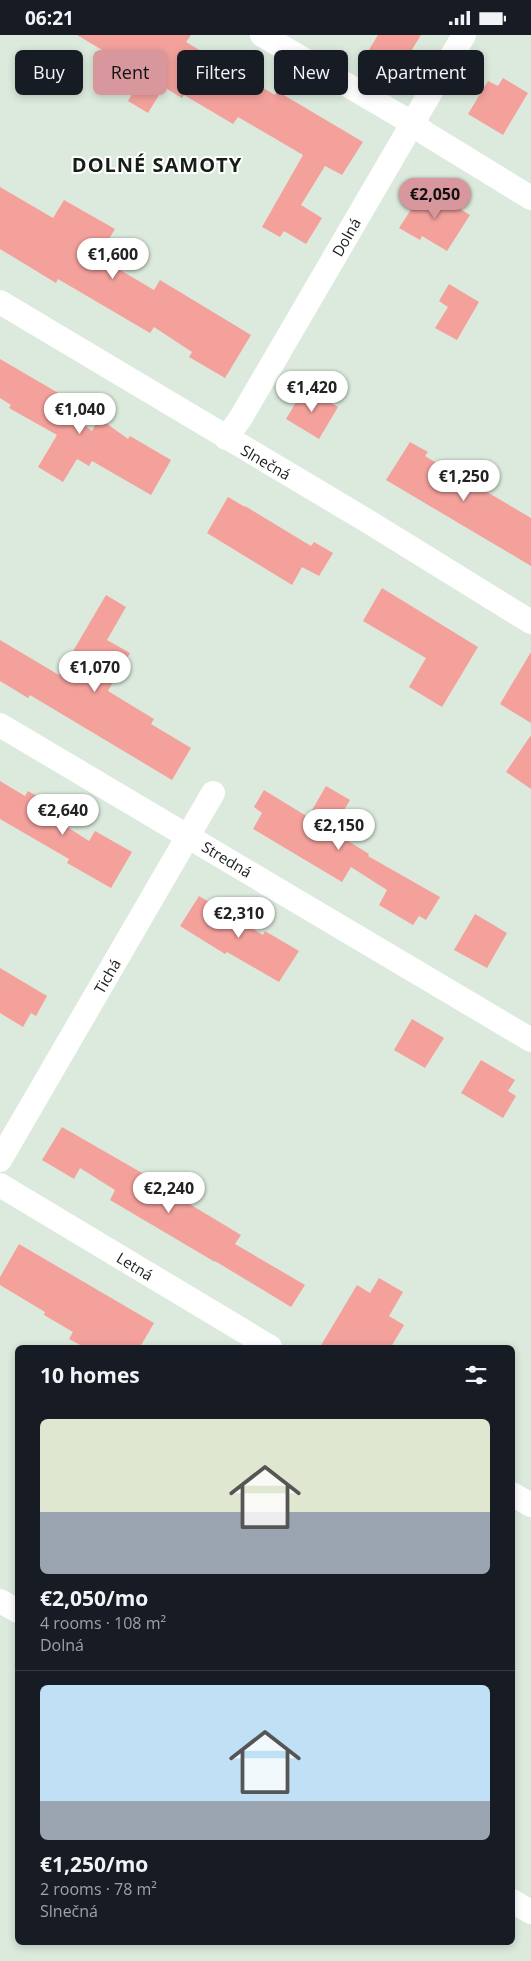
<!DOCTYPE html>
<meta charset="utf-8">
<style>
body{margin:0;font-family:"Open Sans",sans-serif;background:#20242c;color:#f1f3f6;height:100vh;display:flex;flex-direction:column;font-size:19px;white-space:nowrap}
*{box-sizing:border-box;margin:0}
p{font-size:16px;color:#9ea1a6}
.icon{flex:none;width:28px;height:28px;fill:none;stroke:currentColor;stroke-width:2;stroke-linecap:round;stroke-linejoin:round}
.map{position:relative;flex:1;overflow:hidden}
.panel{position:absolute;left:15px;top:1310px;width:500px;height:600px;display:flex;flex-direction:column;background:#171b24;border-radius:8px;box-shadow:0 2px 8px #0003}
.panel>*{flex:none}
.banner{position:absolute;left:15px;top:15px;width:501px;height:45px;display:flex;gap:10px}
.price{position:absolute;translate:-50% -42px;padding:0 11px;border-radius:18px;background:#fff;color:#222;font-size:16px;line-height:32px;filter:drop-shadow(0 1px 2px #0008)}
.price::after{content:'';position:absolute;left:50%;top:30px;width:15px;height:11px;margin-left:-8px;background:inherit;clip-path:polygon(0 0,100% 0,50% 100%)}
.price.active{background:#d7979d;color:#111}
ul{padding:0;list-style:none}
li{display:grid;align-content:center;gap:10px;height:265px;padding:0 25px}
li+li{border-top:1px solid #363941}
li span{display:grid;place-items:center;height:155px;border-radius:8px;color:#555}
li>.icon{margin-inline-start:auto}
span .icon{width:90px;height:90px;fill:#fffc;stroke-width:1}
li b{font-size:21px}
h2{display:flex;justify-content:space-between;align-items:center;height:60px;padding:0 25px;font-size:21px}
.tag{padding:0 18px;border-radius:8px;background:#171b24;box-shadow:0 2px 8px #0003;font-size:18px;line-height:45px}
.tag.active{background:#d7979d;color:#111}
.status{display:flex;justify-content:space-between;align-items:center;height:35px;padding:0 25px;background:#171b24;direction:ltr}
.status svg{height:14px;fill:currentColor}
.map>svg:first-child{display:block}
.building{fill:#f4a19c}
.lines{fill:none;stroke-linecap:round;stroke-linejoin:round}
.minor{stroke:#fff;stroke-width:24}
.labels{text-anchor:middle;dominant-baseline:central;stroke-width:4;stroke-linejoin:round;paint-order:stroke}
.street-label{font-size:15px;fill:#171d18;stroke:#fff}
.district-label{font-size:20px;font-weight:bold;letter-spacing:1px;fill:#171d18;stroke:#fff}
</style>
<div class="status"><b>06:21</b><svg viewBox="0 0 49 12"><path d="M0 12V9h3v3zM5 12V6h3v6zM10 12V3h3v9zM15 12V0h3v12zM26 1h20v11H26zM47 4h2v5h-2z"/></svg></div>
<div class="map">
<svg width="531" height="1926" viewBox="0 0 531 1926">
<rect width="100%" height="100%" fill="#dbeadc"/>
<g class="building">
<polygon points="77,0 191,0 186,7 275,60 277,56 363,107 342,140 325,131 301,170 322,183 306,209 284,196 280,202 262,192 303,120 238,82 233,89 184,60 182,63 164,52 148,78 128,66 144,40"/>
<polygon points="378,0 421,0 398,37 367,18"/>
<polygon points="503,43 528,58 503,100 468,79 488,46 498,51"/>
<polygon points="0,152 53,183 64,165 115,194 98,222 154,255 160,245 251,300 225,343 189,322 192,317 154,292 150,298 58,244 56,248 0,214"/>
<polygon points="425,153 470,180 447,216 422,201 420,205 399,193"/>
<polygon points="449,249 479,267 457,305 435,293 448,272 439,266"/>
<polygon points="0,324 60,359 55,368 92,396 99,383 128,404 130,401 171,425 151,460 92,426 89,431 77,424 63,447 38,432 57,400 9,373 11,370 0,363"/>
<polygon points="305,352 338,372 319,404 286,384"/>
<polygon points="410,407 428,417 425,421 460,442 464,435 490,451 487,457 531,483 531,531 386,445"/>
<polygon points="228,462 245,472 245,471 311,511 314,507 333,518 319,541 302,532 292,550 207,498"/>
<polygon points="382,553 478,612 442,672 409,652 426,623 363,586"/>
<polygon points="106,560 126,572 107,605 130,618 108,656 154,684 151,689 191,713 172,745 30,660 28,663 0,646 0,605 59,640"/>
<polygon points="531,617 531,688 500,669"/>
<polygon points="531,700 531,754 506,737"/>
<polygon points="0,746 25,761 28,756 56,772 50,781 89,806 95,796 132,817 111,853 67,828 69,824 0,784"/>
<polygon points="326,751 350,765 332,796 369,819 368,821 440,862 426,885 419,881 413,890 379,870 387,855 351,832 342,847 253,794 262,778 254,772 264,755 308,782"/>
<polygon points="199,861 263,900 265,896 299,916 279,947 227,917 225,919 180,891"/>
<polygon points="475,879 507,898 487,933 454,915"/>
<polygon points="0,933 47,961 36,981 31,978 23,992 0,978"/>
<polygon points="412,984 444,1003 425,1033 394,1015"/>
<polygon points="481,1025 515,1045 508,1056 516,1061 503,1083 461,1058"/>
<polygon points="62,1092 170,1154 168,1156 241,1200 235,1209 305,1250 291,1272 215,1226 215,1227 110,1165 115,1155 80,1133 74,1144 42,1125"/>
<polygon points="19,1209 154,1288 140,1312 84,1312 69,1304 73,1297 44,1280 45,1277 0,1250 0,1242"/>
<polygon points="379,1243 403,1257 389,1281 404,1290 391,1312 320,1312 357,1250 370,1258"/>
</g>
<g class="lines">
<g class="minor">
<polyline points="262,0 412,88 425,98 531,163"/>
<polyline points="0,267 369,487 531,587"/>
<polyline points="226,403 240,384 464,0"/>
<polyline points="0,690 531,1005"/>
<polyline points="0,1125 213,758"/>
<polyline points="0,1150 270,1312"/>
<polyline points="512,1459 531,1470"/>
<polyline points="0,1566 18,1576"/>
<polyline points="512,1866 531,1877"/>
</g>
</g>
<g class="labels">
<g class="street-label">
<text transform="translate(346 202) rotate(-60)">Dolná</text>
<text transform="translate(266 427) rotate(30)">Slnečná</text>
<text transform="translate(227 824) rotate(31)">Stredná</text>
<text transform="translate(107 941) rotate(-60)">Tichá</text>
<text transform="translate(135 1231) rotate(31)">Letná</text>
</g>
<g class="district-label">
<text x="157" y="129">DOLNÉ SAMOTY</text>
</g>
</g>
</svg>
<b class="price active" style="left:435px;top:185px">€2,050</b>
<b class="price" style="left:113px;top:245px">€1,600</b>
<b class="price" style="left:312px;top:378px">€1,420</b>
<b class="price" style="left:80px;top:400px">€1,040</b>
<b class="price" style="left:464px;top:467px">€1,250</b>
<b class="price" style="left:95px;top:658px">€1,070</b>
<b class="price" style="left:63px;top:801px">€2,640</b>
<b class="price" style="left:339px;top:816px">€2,150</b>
<b class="price" style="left:239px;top:904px">€2,310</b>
<b class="price" style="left:169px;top:1179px">€2,240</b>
<div class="banner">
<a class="tag">Buy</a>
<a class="tag active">Rent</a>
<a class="tag">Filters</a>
<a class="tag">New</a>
<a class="tag">Apartment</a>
</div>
<section class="panel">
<h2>10 homes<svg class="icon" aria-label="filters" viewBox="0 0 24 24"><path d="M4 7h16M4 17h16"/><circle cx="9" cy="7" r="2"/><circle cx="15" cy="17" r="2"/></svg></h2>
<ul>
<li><span style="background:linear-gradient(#dfe7d0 60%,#9aa5b1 0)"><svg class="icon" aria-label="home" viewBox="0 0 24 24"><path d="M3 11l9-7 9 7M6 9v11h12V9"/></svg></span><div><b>€2,050/mo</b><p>4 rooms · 108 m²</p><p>Dolná</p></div></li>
<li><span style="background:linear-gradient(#bfe0f5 75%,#9aa5b1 0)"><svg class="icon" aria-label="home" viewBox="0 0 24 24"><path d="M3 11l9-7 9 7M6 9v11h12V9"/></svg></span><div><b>€1,250/mo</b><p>2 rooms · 78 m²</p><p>Slnečná</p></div></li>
</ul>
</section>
</div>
